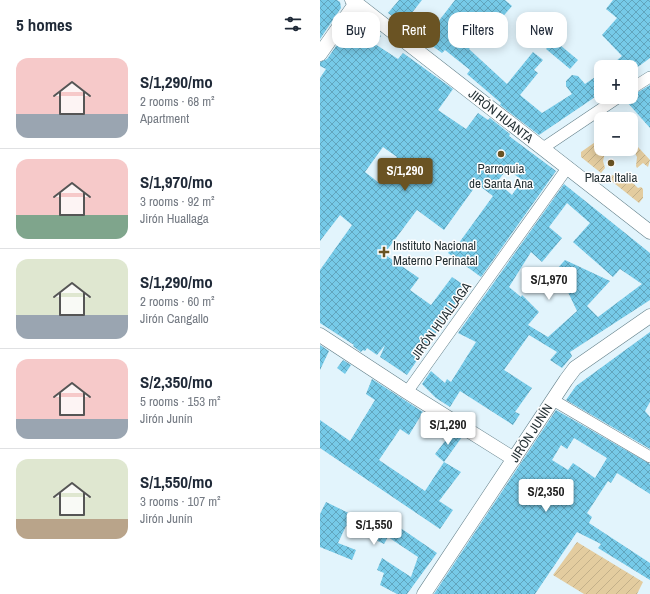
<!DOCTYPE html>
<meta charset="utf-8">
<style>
body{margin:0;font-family:"Archivo Narrow",sans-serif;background:#f6f6f7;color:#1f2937;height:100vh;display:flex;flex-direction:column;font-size:15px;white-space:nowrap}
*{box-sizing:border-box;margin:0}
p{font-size:13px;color:#747a83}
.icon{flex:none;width:22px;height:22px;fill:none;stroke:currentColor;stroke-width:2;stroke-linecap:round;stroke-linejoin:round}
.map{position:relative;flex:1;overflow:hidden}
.details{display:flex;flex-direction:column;background:#fff;width:320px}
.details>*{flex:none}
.hud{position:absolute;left:12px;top:12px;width:258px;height:36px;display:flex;gap:8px}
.fabs{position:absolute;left:274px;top:60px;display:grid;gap:8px}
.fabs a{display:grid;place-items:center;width:44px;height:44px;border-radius:8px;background:#fff;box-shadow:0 2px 10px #0003;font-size:20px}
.price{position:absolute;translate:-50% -34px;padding:0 9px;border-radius:4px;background:#fff;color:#222;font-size:13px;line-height:26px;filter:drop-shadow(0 1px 2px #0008)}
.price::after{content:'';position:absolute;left:50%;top:24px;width:12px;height:9px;margin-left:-6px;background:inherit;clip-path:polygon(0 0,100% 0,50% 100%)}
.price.current{background:#6a5323;color:#fff}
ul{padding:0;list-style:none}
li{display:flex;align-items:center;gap:12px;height:100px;padding:0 16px}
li+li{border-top:1px solid #e0e1e3}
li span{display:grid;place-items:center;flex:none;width:112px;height:80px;border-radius:12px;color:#555}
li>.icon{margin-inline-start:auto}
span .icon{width:48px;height:48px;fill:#fffc;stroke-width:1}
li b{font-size:17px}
h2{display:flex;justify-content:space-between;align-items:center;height:48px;padding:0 16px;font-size:17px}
.tag{padding:0 14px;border-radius:12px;background:#fff;box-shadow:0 2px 10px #0003;font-size:14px;line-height:36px}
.tag.current{background:#6a5323;color:#fff}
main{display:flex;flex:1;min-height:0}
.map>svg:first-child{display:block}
.garden{fill:url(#garden-furrows)}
.building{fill:url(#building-cross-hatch);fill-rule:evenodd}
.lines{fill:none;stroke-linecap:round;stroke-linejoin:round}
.minor-casing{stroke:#64808a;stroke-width:12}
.tertiary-casing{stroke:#64808a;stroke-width:15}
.minor{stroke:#fff;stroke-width:11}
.tertiary{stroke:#fff;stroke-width:14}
.poi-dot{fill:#6a5323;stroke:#fefefe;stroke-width:1.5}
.labels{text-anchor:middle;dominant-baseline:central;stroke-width:3;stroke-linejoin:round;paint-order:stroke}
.street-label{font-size:13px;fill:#253135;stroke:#fefefe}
.poi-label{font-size:13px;fill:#253135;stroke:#fefefe}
</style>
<main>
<section class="details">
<h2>5 homes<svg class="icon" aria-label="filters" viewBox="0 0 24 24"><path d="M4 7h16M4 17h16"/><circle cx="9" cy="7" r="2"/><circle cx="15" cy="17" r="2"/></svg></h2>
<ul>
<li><span style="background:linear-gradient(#f6c9c9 70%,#9aa5b1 0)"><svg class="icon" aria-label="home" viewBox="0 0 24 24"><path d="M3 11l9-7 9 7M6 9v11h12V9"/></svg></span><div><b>S/1,290/mo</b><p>2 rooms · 68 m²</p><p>Apartment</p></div></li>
<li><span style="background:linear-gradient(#f6c9c9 70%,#7fa58c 0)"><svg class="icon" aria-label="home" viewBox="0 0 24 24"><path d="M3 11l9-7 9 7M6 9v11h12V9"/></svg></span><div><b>S/1,970/mo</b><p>3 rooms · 92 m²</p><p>Jirón Huallaga</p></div></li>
<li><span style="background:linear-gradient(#dfe7d0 70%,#9aa5b1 0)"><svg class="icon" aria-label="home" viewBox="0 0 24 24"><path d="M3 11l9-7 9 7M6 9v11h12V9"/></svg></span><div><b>S/1,290/mo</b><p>2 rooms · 60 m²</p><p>Jirón Cangallo</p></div></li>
<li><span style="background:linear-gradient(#f6c9c9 75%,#9aa5b1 0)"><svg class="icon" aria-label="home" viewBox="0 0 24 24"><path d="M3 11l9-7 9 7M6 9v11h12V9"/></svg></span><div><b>S/2,350/mo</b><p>5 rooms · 153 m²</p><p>Jirón Junín</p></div></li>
<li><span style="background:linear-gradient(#dfe7d0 75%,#b9a48a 0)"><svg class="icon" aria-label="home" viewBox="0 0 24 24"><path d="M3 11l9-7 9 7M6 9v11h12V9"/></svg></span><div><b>S/1,550/mo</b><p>3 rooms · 107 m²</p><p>Jirón Junín</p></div></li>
</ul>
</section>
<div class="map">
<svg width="330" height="594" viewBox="0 0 330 594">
<defs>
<pattern id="garden-furrows" width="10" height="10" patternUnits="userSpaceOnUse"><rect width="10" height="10" fill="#e3cc9f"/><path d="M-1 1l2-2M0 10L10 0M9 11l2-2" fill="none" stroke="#c3b08a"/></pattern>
<pattern id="building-cross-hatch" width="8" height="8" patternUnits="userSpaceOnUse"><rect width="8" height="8" fill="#76cae8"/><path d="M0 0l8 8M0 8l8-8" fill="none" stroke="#61a5bd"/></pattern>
</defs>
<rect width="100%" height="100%" fill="#e2f4fc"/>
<g class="garden">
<polygon points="281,138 281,150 285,153 283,161 285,168 281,173 261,157 261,152"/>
<polygon points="318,147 330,160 328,167 323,163 317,168 316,166 317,157 314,151"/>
<polygon points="292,175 302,177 308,175 310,177 309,179 318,188 321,187 323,189 323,198 319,203 289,179"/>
<polygon points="257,542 323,582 317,594 264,594 233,575"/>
</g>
<g class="building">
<polygon points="0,0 17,0 20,2 21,8 0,39"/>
<polygon points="79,0 102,0 83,24 68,13"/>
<polygon points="135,0 185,0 192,6 164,39 160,36 149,49 187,84 213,52 223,60 214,70 218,73 200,95 222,113 252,94 246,86 246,81 252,75 258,76 265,84 281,73 281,93 219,135 180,105 181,103 147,74 150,70 125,50 122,53 104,40"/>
<polygon points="293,0 330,0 330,58 311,72 311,67 289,67 302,56 282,35 297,18 286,9"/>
<path d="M36,18L61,36L55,44L78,59L83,53L133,89L118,110L146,129L158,113L168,120L170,118L190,134L189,136L236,171L161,277L128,253L134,245L136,247L173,196L157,184L124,230L97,210L64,254L99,278L90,290L111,305L132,277L147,287L87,375L60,357L65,345L57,355L47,348L45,351L43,350L41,352L33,346L34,345L0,323V270L32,225L20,215L0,241V78L6,69L0,66V62L7,59ZM63,147L77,157L59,183L45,172ZM187,169L202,180L192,195L177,182Z"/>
<polygon points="234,40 258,60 250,69 226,49"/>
<polygon points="330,85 330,128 307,102 308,98"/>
<path d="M244,184L330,253V300L250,352L252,356L242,368L230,360L237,352L209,335L184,370L212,388L195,412L200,414L193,425L140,391L130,407L116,398L102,384L111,371L125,383L127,379L131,382L156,342L138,333ZM247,203L270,223L253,242L293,277L300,269L322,284L278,317L267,306L290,281L245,260L237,269L257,311L228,337L208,325L219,312L202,295L201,297L189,287L211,252L222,262L242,238L229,227Z"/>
<polygon points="227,279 233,284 228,290 221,285"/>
<polygon points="330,332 330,402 325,411 330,417 330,449 246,400 256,386"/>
<polygon points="0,345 9,351 0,370"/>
<polygon points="23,360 31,365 25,374 17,368"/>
<polygon points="52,379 103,412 89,435 80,429 59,460 105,491 124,462 141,472 119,501 133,510 120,529 0,448 0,420 30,441 55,400 46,394"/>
<path d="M236,410L330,464V494L297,473L291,483L288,481L267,513L272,517L269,523L330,563V580L278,548L281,544L257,532L215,594H114ZM254,438L287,458L275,478L253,463L248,470L232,460L241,445L247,449Z"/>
<polygon points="133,431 142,437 124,462 115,454"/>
<polygon points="6,502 45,521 46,517 76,532 79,527 117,553 87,594 77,594 60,585 64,573 57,570 62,558 91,577 98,557 68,537 64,544 26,526 18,543 36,550 32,560 0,547 0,514"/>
</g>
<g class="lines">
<g class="minor-casing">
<g id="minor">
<polyline points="311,89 330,77"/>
<polyline points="223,148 299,97"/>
<polyline points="87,392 248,167"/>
<polyline points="233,400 330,457"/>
</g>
</g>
<g class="tertiary-casing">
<g id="tertiary">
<polyline points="32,0 330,232"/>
<polyline points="0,54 36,3"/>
<polyline points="0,335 87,392 194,459"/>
<polyline points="104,594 246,380 255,368 330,316"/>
</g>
</g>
<use href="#minor" class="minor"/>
<use href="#tertiary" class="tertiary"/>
</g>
<g class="poi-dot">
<circle cx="181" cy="154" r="4"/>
<circle cx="291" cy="163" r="4"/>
<path d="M62 246h4v4h4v4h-4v4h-4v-4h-4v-4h4z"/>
</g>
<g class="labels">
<g class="street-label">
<text transform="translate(181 116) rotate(38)">JIRÓN HUANTA</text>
<text transform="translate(121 321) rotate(-54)">JIRÓN HUALLAGA</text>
<text transform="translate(211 433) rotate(-57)">JIRÓN JUNÍN</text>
</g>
<g class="poi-label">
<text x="181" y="168">Parroquia<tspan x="181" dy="15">de Santa Ana</tspan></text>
<text x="291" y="177">Plaza Italia</text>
<text x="73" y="245" text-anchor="start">Instituto Nacional<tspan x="73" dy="15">Materno Perinatal</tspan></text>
</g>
</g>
</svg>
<div class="fabs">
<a>+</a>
<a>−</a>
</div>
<b class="price current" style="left:85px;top:192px">S/1,290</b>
<b class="price" style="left:229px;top:301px">S/1,970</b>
<b class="price" style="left:128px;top:446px">S/1,290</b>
<b class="price" style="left:226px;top:513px">S/2,350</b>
<b class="price" style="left:54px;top:546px">S/1,550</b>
<div class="hud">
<a class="tag">Buy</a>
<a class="tag current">Rent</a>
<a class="tag">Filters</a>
<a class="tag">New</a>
</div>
</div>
</main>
